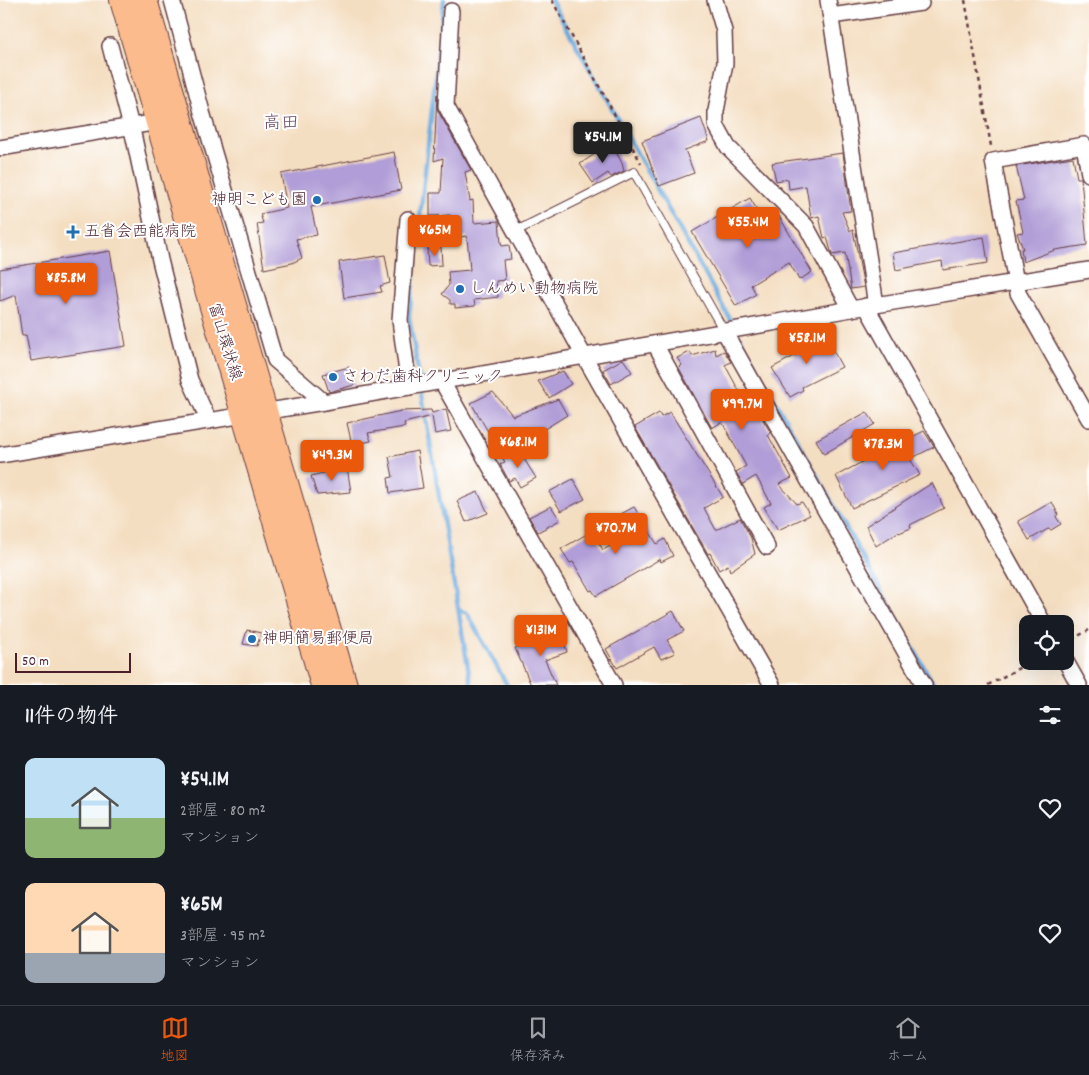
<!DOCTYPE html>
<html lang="ja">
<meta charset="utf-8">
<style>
body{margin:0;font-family:Dekko,"Klee One",sans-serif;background:#242831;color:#f1f3f6;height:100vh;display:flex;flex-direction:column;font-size:19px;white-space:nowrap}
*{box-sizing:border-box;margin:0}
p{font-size:16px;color:#9ea1a6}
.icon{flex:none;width:28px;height:28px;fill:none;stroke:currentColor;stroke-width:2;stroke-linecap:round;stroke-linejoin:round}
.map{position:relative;height:685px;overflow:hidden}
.panel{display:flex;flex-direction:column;background:#171b24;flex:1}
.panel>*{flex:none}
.fabs{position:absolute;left:1019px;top:615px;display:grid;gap:10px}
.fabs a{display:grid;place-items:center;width:55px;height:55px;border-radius:10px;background:#171b24;box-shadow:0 5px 20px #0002;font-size:25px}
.scale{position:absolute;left:15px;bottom:12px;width:116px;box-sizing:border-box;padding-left:5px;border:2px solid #4a1f2b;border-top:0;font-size:14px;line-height:18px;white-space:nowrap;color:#4a1f2b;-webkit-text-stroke:4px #fff;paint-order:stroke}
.price{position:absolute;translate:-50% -42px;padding:0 11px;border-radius:5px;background:#ea580c;color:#fff;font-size:16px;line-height:32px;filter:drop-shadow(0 1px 2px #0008)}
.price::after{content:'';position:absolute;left:50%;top:30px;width:15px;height:11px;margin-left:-8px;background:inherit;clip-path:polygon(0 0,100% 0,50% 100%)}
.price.current{background:#222;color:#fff}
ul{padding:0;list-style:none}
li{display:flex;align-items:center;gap:15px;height:125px;padding:0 25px}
li span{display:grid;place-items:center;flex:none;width:140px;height:100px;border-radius:10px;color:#555}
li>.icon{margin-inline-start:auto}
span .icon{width:60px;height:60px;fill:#fffc;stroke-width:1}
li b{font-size:21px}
h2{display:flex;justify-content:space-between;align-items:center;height:60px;padding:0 25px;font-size:21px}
.menu{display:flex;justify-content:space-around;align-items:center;height:70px;border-top:1px solid #363941;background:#171b24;font-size:14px;color:#9ea1a6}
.menu a{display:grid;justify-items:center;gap:2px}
.menu .current{color:#ea580c}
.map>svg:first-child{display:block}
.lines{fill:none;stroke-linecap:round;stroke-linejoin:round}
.stream{stroke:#69a8dc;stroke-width:4.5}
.building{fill:#b19dd7}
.lane-casing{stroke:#643c42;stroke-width:10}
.street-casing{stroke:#643c42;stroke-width:18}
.primary-casing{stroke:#643c42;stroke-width:26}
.path{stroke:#643c42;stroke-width:2.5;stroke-dasharray:4 4;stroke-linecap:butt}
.lane{stroke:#fff;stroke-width:8}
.street{stroke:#fff;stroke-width:15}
.primary{stroke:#fbbb8d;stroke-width:24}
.poi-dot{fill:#1f6fb2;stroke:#fff;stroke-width:2}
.labels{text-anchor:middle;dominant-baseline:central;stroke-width:4;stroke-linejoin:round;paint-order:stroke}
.poi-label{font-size:16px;fill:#4a1f2b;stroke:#fff;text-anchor:start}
.street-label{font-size:16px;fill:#4a1f2b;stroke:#fff}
.neighbourhood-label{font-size:18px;fill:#6e4b67;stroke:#fff}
</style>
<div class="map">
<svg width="1089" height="685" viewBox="0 0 1089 685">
<rect width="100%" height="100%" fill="#fff"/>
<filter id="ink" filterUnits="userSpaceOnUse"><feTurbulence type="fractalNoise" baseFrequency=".02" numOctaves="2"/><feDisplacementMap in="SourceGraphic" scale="10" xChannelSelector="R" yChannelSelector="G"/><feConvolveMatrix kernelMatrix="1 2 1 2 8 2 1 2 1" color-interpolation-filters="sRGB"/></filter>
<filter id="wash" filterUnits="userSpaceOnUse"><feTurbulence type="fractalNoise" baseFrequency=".0096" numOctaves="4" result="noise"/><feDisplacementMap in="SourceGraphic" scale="20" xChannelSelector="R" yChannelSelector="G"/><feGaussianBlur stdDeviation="1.12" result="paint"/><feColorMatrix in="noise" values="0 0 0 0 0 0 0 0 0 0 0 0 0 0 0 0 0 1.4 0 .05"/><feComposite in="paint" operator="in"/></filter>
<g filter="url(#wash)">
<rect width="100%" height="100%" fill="#f4dec1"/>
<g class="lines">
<g class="stream">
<polyline points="444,0 409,317 471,685"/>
<polyline points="551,0 734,326"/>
<polyline points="737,333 934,685"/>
<polyline points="459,610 467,613 507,685"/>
</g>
</g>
<g id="blocks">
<g class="building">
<polygon points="437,94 438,111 471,170 465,172 470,201 473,200 474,223 499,221 501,243 502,246 509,245 511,259 503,260 505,280 496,281 498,297 474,300 475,306 455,308 455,304 450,304 450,300 442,294 449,285 448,272 470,270 467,236 452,238 450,215 430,216 430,193 441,193 443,158 434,161"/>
<polygon points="701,118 709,141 685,150 694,173 659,186 642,141"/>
<polygon points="611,143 622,163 624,171 611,177 608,173 593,183 580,164"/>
<polygon points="394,152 401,190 311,207 317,235 296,239 302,258 292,263 264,269 257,224 263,223 260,214 287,208 281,174"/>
<polygon points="843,153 851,211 842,212 850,231 853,230 864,287 851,289 845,253 832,255 827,237 824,238 819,216 811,218 806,186 789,189 788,179 776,181 772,163"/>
<polygon points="1073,157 1077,178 1081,178 1087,245 1055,250 1023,262 1021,249 1023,249 1017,233 1023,232 1016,201 1024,200 1016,166"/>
<polygon points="750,198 763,220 776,211 812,272 799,280 789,262 751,285 756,294 736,306 692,232"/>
<polygon points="984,237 988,263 943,270 942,261 896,270 893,253"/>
<polygon points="441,247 442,265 428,266 427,249"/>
<polygon points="110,251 126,346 31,361 26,335 22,336 16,295 0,301 0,269"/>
<polygon points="385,255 390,283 380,286 382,292 344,298 339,262"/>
<polygon points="824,334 842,367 802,387 803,390 790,397 772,368 796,355 793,349"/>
<polygon points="715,349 716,355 724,351 731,362 725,365 751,413 757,410 771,433 768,435 792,478 779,484 797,504 802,502 810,515 778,530 764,507 771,503 756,476 743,484 736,472 746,466 722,422 712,428 679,368 682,365 677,358 690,352 692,356"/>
<polygon points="623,359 632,372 611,384 603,370"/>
<polygon points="349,367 354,385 329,392 323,374"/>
<polygon points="563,371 571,384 549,398 538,381"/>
<polygon points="493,392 513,416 558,399 567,415 511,450 497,428 489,433 471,403"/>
<polygon points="446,409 451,431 435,434 432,416 404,423 405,427 368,433 371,441 352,445 347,423 401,411 431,410 432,413"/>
<polygon points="670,412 723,497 704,508 716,530 740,518 751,538 755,554 730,571 728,565 719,570 710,553 708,554 635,427 659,413 661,417"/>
<polygon points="867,412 875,424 824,454 816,440"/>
<polygon points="924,431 934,447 910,459 920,475 852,508 836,476 877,454 880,459 906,443 904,441"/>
<polygon points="417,451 423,488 390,493 388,478 393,477 389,457"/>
<polygon points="519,451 536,478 520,487 515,478 509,481 500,464 505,462 503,459"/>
<polygon points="347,467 351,492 317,495 311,476"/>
<polygon points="573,479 585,499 561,511 549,492"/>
<polygon points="932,483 944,508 910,525 911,528 899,533 898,532 876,546 866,526"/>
<polygon points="478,492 488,513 466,522 457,501"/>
<polygon points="1052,502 1058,514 1056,517 1061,524 1051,530 1048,529 1029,540 1018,521"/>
<polygon points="551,506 560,520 538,532 529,517"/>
<polygon points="634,507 657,544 665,539 673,556 661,562 660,559 596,596 592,590 590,591 573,562 570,563 561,549 592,531 603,550 631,535 619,515"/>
<polygon points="673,611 684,631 667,640 675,653 661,659 654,647 617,668 606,649"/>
<polygon points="560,627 567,652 545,660 556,685 531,685 515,648"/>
<polygon points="247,630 261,633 257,646 243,644"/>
</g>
</g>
</g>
<g filter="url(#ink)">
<use href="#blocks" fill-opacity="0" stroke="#643c42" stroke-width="1"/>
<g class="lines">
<g class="lane-casing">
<polyline id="lane" points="516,231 634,172 724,331"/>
</g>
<g class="street-casing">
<g id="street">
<polyline points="172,0 202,112 275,360 324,402"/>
<polyline points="715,0 724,31 725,63 716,111 716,125 728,147 806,226 851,309"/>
<polyline points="828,0 876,305"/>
<polyline points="451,11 446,106 584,356 772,685"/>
<polyline points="831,16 921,3"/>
<polyline points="110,46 134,138 160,260 190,380 209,421"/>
<polyline points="0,148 158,122"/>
<polyline points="1089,174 1084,145 993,161 1018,293 1089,419"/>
<polyline points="408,219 400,320 409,387"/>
<polyline points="866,306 1044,624"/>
<polyline points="724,331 924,685"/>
<polyline points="655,344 767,547"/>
<polyline points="441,380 614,685"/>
<polyline points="0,455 324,402 851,309 1089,270"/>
<polyline points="1065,660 1079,685"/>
</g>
</g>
<g class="primary-casing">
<g id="primary">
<polyline points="122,0 323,685"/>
<polyline points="145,0 345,685"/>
</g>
</g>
<g class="path">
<polyline points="552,0 641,163"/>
<polyline points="965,0 991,146"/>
<polyline points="1065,643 1089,630"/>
<polyline points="988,685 1032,661"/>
</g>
<use href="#lane" class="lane"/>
<use href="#street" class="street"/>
<use href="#primary" class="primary"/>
</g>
</g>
<g class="poi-dot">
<circle cx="317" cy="200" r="5"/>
<path d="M70.5 224.5h5v5h5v5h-5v5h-5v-5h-5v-5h5z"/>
<circle cx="460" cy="289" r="5"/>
<circle cx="333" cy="377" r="5"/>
<circle cx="252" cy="639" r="5"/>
</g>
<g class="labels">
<g class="poi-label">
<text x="307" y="200" text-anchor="end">神明こども園</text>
<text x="84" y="232">五省会西能病院</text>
<text x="470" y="289">しんめい動物病院</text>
<text x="343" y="377">さわだ歯科クリニック</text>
<text x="262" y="639">神明簡易郵便局</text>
</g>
<g class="street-label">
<text transform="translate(224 342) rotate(73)">富山環状線</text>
</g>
<g class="neighbourhood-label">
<text x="281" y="124">高田</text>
</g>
</g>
</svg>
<div class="fabs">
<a><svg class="icon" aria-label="locate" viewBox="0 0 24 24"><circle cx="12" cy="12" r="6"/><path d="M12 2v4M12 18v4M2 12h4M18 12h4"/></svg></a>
</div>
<div class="scale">50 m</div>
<b class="price current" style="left:603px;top:164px">¥54.1M</b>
<b class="price" style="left:748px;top:249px">¥55.4M</b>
<b class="price" style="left:435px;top:257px">¥65M</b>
<b class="price" style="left:66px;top:305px">¥85.8M</b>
<b class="price" style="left:807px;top:365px">¥58.1M</b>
<b class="price" style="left:742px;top:431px">¥99.7M</b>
<b class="price" style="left:518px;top:469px">¥68.1M</b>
<b class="price" style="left:883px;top:471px">¥78.3M</b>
<b class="price" style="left:332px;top:482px">¥49.3M</b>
<b class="price" style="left:616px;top:555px">¥70.7M</b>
<b class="price" style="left:541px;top:657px">¥131M</b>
</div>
<section class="panel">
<h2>11件の物件<svg class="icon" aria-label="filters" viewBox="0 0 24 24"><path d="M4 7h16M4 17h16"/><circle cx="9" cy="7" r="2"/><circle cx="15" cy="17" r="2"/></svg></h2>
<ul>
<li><span style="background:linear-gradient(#bfe0f5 60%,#8fb573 0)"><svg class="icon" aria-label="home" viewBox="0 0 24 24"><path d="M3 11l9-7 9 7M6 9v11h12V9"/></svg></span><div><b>¥54.1M</b><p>2部屋 · 80 m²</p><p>マンション</p></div><svg class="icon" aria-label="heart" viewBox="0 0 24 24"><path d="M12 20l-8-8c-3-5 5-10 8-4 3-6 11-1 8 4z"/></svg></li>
<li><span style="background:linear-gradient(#ffd9b3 70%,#9aa5b1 0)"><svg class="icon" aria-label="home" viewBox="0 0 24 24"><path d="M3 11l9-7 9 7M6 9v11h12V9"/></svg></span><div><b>¥65M</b><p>3部屋 · 95 m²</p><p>マンション</p></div><svg class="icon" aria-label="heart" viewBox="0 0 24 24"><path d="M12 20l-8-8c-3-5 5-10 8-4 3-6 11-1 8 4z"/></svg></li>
</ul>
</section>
<nav class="menu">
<a class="current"><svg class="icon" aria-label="map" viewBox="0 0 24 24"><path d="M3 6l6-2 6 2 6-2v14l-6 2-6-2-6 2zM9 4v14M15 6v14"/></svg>地図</a>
<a><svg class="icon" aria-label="saved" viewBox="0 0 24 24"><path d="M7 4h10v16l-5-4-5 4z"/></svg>保存済み</a>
<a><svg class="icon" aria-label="home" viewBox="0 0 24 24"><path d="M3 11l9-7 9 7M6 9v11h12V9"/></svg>ホーム</a>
</nav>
